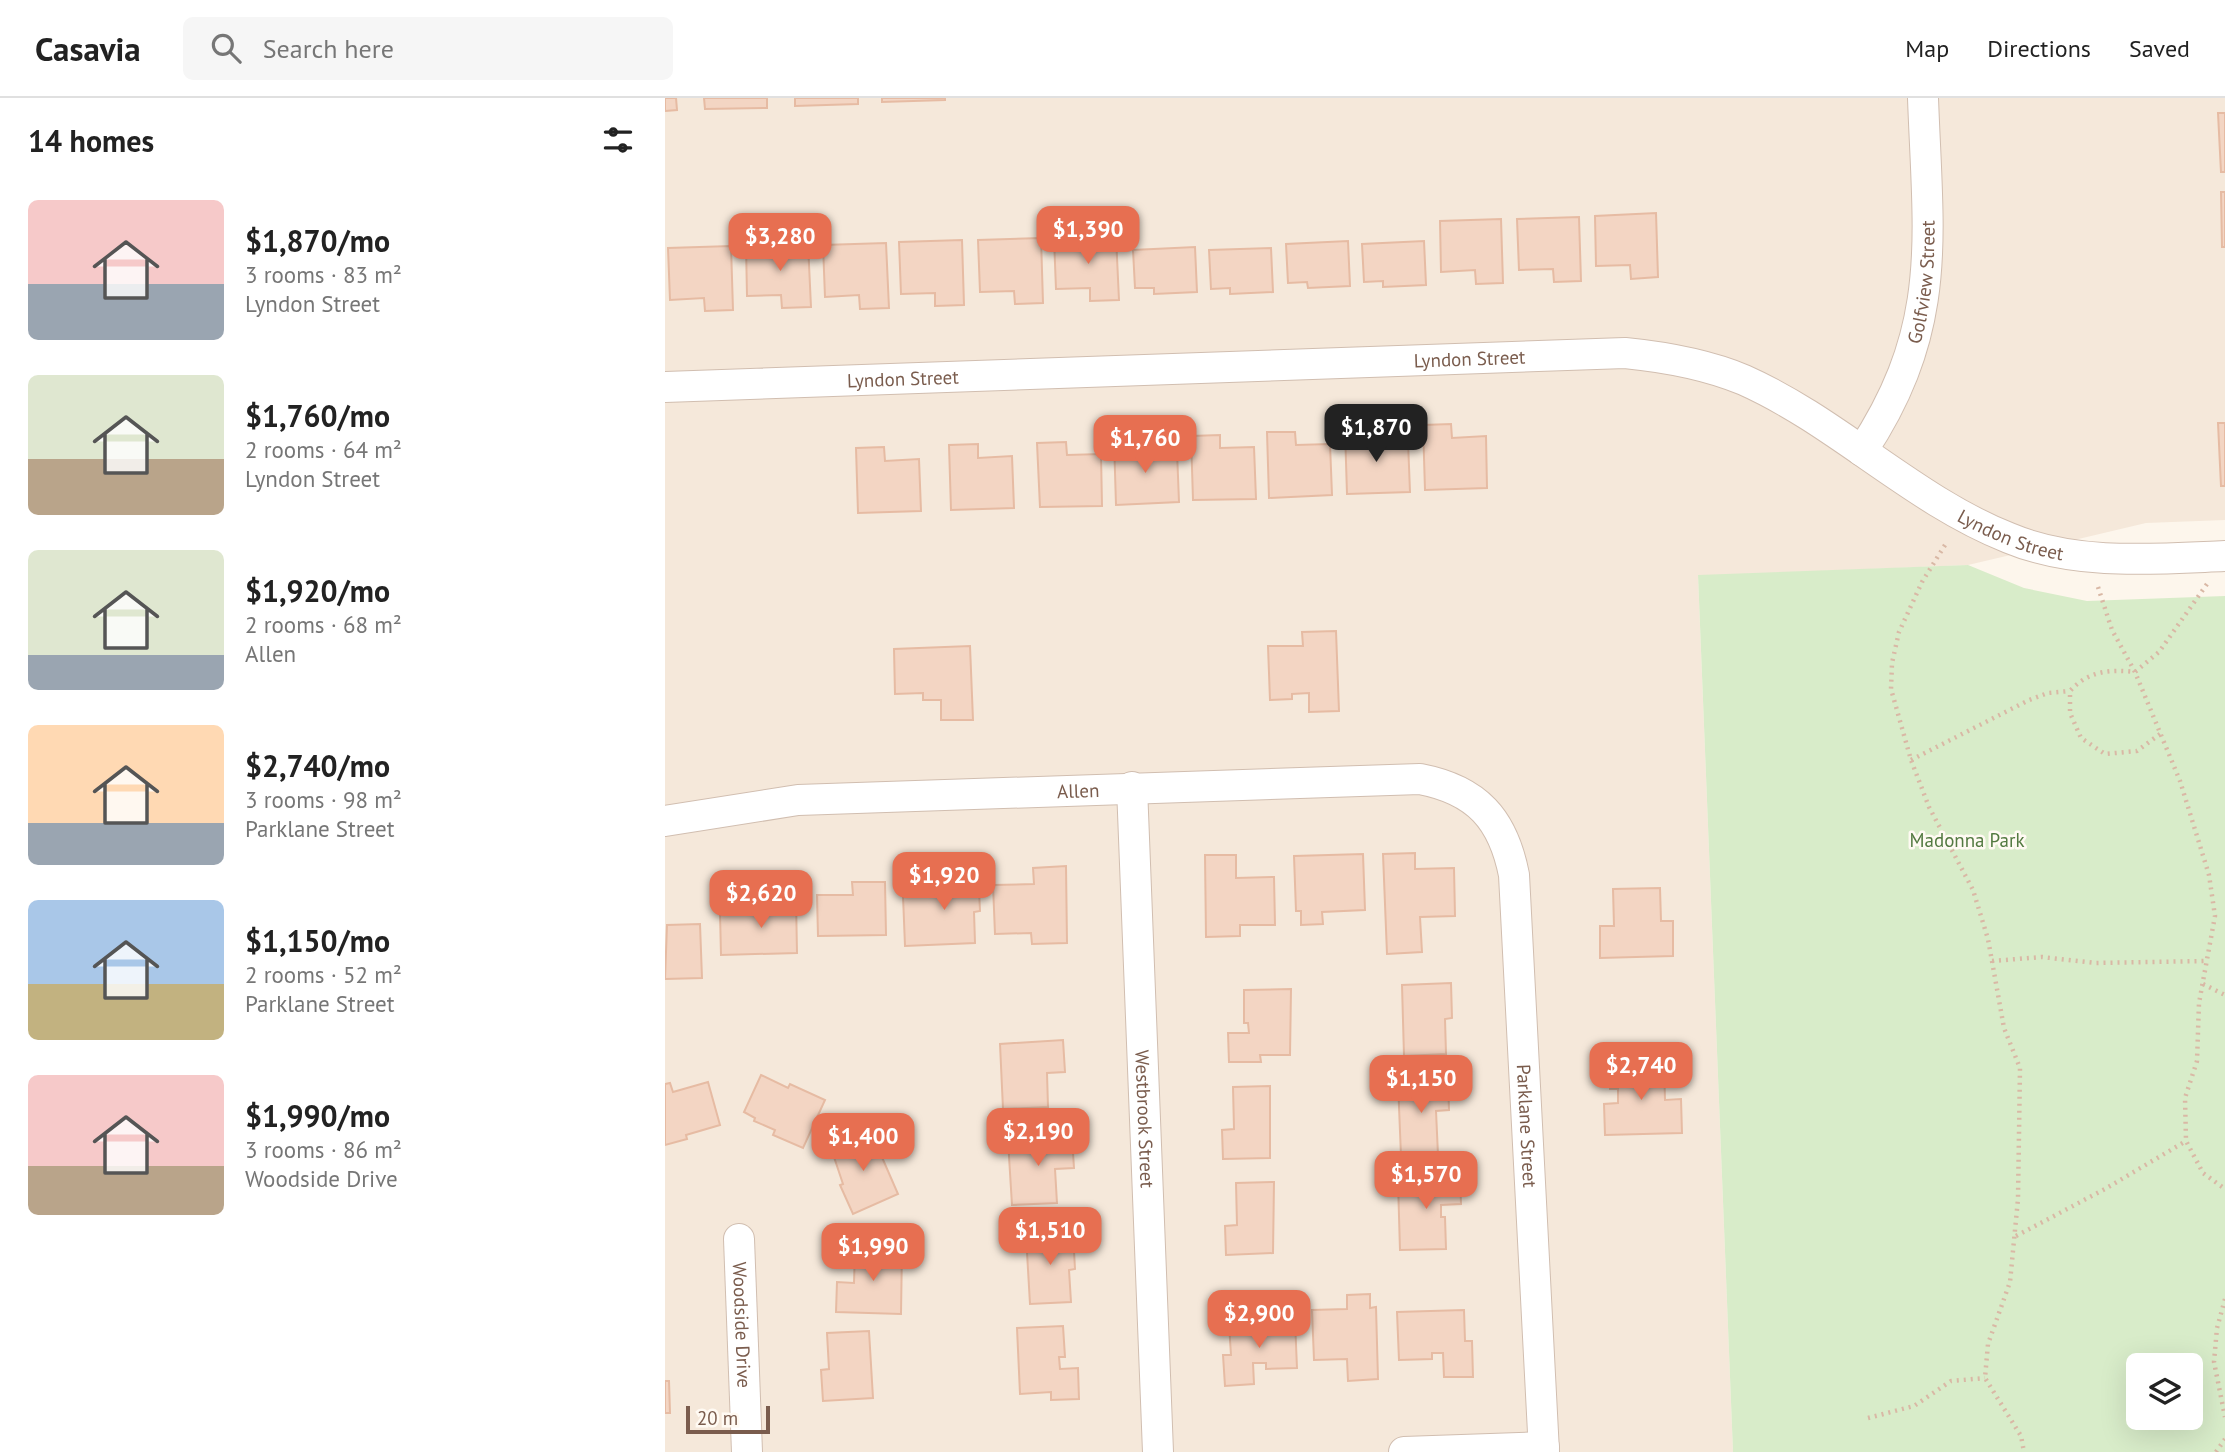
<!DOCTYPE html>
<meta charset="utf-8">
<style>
body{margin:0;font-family:"PT Sans",sans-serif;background:#f6f6f6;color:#222;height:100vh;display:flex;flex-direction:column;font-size:26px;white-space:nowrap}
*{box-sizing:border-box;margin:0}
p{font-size:23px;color:#767676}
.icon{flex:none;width:38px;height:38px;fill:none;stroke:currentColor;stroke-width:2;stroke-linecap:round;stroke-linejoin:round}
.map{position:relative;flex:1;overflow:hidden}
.details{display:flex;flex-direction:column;background:#fff;width:665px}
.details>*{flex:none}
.fabs{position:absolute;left:1461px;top:1255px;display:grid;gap:14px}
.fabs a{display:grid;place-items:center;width:77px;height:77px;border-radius:10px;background:#fff;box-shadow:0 7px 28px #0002;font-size:35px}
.scale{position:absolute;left:21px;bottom:18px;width:84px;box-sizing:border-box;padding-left:7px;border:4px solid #7a5c4d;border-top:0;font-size:19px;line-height:24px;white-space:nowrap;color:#7a5c4d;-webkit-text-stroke:5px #fffaf3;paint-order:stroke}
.price{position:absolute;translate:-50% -60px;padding:0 16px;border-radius:14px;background:#e76f51;color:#fff;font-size:23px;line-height:46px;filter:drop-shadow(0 2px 4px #0008)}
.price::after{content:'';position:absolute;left:50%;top:42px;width:21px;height:16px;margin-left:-10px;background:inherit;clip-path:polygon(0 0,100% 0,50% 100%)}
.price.active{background:#222;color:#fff}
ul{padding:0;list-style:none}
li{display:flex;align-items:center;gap:21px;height:175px;padding:0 28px}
li span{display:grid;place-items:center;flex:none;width:196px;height:140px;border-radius:10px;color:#555}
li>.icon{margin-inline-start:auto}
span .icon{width:84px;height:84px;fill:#fffc;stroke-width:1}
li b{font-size:30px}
h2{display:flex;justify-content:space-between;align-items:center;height:84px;padding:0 28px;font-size:30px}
header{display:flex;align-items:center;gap:42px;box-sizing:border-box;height:98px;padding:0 35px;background:#fff;border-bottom:2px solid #e0e0e0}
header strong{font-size:33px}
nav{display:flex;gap:38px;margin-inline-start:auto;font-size:24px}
.search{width:490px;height:63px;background:#f6f6f6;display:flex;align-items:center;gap:18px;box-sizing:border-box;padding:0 24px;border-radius:10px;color:#767676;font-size:26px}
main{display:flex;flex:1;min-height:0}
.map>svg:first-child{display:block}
.residential{fill:#f5e8da}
.green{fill:#d8ecc9;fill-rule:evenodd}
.building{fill:#f3d5c3;stroke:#e6bba3;stroke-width:2}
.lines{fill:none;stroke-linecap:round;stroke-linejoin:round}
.street-casing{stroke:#d1beb0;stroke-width:32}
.path{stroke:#d9b8a5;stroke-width:4.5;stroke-dasharray:2 5;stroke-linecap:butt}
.street{stroke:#fff;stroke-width:30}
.labels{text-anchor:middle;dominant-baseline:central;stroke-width:5;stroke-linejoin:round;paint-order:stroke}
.street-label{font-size:19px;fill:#7a5c4d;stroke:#fffaf3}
.park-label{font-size:19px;fill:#537a41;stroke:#fffaf3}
</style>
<header>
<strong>Casavia</strong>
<div class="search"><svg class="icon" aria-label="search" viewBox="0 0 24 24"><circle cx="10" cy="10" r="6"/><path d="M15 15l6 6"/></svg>Search here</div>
<nav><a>Map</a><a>Directions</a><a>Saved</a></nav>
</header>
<main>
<section class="details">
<h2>14 homes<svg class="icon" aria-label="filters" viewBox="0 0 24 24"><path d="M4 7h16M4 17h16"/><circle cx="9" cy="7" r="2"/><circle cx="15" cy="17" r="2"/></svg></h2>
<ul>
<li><span style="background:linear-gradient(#f6c9c9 60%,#9aa5b1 0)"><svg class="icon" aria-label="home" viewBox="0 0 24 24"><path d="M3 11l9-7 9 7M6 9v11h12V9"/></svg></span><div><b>$1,870/mo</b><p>3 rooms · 83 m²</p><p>Lyndon Street</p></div></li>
<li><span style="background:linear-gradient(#dfe7d0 60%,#b9a48a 0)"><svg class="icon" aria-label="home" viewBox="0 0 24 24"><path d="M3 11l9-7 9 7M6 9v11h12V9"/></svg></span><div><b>$1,760/mo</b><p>2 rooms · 64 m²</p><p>Lyndon Street</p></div></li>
<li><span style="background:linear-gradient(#dfe7d0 75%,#9aa5b1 0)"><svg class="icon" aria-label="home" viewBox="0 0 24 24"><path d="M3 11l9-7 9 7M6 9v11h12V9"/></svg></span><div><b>$1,920/mo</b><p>2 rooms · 68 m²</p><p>Allen</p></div></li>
<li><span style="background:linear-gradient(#ffd9b3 70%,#9aa5b1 0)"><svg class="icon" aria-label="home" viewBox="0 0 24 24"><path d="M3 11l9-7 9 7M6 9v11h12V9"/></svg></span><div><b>$2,740/mo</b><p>3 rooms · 98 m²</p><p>Parklane Street</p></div></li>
<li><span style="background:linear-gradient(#a9c7e8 60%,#c2b280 0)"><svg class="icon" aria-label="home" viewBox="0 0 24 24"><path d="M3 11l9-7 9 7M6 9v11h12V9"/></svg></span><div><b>$1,150/mo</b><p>2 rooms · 52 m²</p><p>Parklane Street</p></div></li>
<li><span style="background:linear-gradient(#f6c9c9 65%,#b9a48a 0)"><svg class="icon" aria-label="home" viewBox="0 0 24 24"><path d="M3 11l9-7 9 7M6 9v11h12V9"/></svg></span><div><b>$1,990/mo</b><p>3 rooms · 86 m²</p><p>Woodside Drive</p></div></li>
</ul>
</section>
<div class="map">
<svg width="1560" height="1354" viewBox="0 0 1560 1354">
<rect width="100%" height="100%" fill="#fdf6ec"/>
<polygon class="residential" points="0,0 1560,0 1560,422 1481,425 1303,467 1033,478 1068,1354 0,1354"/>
<path class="green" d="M1303,467L1359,490L1422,503L1560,498V1354H1068L1033,477ZM1474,1267H1526V1320H1474Z"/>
<g class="building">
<polygon points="0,0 11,0 12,12 0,13"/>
<polygon points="39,0 102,0 102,10 40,11"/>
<polygon points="130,0 193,0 193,6 130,8"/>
<polygon points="217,0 280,0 280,2 217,4"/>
<polygon points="1553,15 1560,15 1560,74 1556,74"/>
<polygon points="1556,94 1560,94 1560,149 1557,149"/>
<polygon points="991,115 993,179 966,181 965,167 931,168 930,118"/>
<polygon points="914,119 916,183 889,184 888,171 854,172 852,121"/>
<polygon points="836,121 838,185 811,186 810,172 776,174 775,123"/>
<polygon points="451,138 454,202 425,203 425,190 391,191 389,140"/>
<polygon points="376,140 378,205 350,206 349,193 315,194 313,142"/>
<polygon points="297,142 299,207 270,208 270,195 236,196 234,144"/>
<polygon points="683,143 685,188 643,190 642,184 623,185 621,146"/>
<polygon points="759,143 761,187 718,189 718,183 699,184 697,146"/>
<polygon points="143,145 146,209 117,210 116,197 82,198 81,147"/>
<polygon points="221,145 224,210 195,211 194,197 160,199 158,147"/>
<polygon points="66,148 68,212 40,213 39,200 5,202 3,150"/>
<polygon points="530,149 532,194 489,196 489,190 470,190 468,152"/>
<polygon points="606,150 608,194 565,196 565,190 546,191 544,152"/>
<polygon points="1553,325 1560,325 1560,388 1556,388"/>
<polygon points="786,326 787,340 821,338 822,390 760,392 758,327"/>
<polygon points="709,331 709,344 743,343 745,394 682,396 680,332"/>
<polygon points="602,334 630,334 631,347 665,346 667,397 604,400"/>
<polygon points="555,337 555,350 589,349 591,401 528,402 526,338"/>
<polygon points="477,341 478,354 512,353 514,404 451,407 449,342"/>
<polygon points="401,344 402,357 436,356 437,408 375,409 372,345"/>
<polygon points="313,346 313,360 347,358 349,410 286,412 284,347"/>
<polygon points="219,349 220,363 254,361 256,413 193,415 191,350"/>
<polygon points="671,533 674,613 644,614 644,595 627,596 627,601 605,602 603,548 638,548 637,534"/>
<polygon points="305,548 308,622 276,622 276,602 258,602 258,595 230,596 229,551"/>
<polygon points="750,755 750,771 789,770 790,818 755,819 757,854 722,856 718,756"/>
<polygon points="698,756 700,812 657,814 658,826 636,827 636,813 631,813 629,758"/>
<polygon points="540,757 571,757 571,780 609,779 610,827 575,827 575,838 541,839"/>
<polygon points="401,768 402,845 367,846 366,835 330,836 328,787 369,786 368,770"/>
<polygon points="313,771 315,813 309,814 310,845 240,848 238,798 281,796 280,773"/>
<polygon points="187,784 220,784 221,837 153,838 152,797 188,797"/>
<polygon points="995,790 996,823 1008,823 1008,858 935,860 935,828 949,828 948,791"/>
<polygon points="131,801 132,855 56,857 55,815 99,814 98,802"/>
<polygon points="35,826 37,880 0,881 2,827"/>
<polygon points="786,885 787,920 780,921 781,956 739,958 737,887"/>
<polygon points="626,891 625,957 595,957 596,964 564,964 563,935 584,935 583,925 579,925 579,892"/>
<polygon points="398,942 400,974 382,975 383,1009 338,1011 335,946"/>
<polygon points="999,965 1000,1002 1016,1001 1017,1035 940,1037 939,1006 953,1005 953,991 945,991 945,967"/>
<polygon points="96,977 123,990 125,986 160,1002 138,1050 108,1037 110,1032 89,1023 90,1020 79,1014"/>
<polygon points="783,982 784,1012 771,1013 773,1057 736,1058 733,984"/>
<polygon points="43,984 55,1027 21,1037 22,1041 0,1047 0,986 5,985 8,994"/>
<polygon points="605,988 605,1060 558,1061 557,1032 569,1031 568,989"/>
<polygon points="206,1034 233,1096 188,1116 175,1087 178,1086 166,1050"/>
<polygon points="407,1039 409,1070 390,1071 392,1105 347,1107 343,1042"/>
<polygon points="795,1077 796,1106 776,1107 776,1119 780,1119 781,1151 735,1152 733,1084 764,1084 764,1078"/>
<polygon points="609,1084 608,1155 561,1157 560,1128 572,1127 571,1085"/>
<polygon points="408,1135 410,1171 404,1172 406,1204 365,1206 361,1137"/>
<polygon points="190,1150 237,1151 236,1216 171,1214 172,1184 189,1185"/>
<polygon points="705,1196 705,1210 711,1209 713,1281 683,1283 682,1261 649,1262 647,1212 682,1211 682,1197"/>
<polygon points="799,1212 800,1243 807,1243 808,1279 779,1279 778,1255 767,1255 767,1261 734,1262 732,1214"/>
<polygon points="630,1223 632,1270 601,1271 601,1265 588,1265 589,1286 560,1288 558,1257 566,1257 564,1226"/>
<polygon points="398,1228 400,1259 394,1259 395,1271 413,1270 414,1301 386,1302 386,1294 355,1296 352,1230"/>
<polygon points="204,1233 208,1300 158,1303 156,1272 164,1271 162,1235"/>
<polygon points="0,1283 4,1283 5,1315 0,1315"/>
</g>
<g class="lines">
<g class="street-casing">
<g id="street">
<path id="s1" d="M0,289L960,255C1000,259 1041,266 1079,282C1173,324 1248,402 1344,440C1411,468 1489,461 1560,458"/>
<path id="s2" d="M1197,353C1279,229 1263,140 1258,0"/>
<path id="s3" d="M467,689L493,1354"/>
<path id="s4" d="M0,723L133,702L755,681C812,692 838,721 849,777L879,1354"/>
<path id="s5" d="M74,1141L82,1354"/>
<polyline points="739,1354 879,1349"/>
</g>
</g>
<g class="path">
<polyline points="1280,447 1257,484 1234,534 1227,565 1226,591 1246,662 1264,709 1308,792 1323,841 1339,930 1355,970 1353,1101 1345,1184 1323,1246 1320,1280 1356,1338 1359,1354"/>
<polyline points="1433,489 1447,532 1470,574 1515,683 1544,777 1550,818 1534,905 1532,963 1520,1000 1521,1043 1538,1075 1560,1091"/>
<path d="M1495,636L1472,653L1440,656L1416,640L1405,615V593C1423,573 1445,571 1470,574L1494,554L1542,486"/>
<polyline points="1246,662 1364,602 1383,595 1405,593"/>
<polyline points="1327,863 1377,859 1431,865 1543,863"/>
<polyline points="1538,886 1560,897"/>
<polyline points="1351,1138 1440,1091 1521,1043"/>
<polyline points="1560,1201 1552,1230 1549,1264 1560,1319"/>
<polyline points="1203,1320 1249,1308 1286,1283 1320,1280"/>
<polyline points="1551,1354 1560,1341"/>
</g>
<use href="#street" class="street"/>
</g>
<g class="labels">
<g class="street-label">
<text stroke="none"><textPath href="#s2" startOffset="182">Golfview Street</textPath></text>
<text stroke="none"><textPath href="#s1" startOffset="805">Lyndon Street</textPath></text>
<text stroke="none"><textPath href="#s1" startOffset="238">Lyndon Street</textPath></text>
<text stroke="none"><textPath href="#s1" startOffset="1393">Lyndon Street</textPath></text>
<text stroke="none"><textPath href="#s4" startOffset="415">Allen</textPath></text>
<text stroke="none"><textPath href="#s3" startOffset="332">Westbrook Street</textPath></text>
<text stroke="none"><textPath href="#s4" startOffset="1153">Parklane Street</textPath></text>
<text stroke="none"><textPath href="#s5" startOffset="86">Woodside Drive</textPath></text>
</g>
<g class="park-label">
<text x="1302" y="742">Madonna Park</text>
</g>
</g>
</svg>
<div class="fabs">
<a><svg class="icon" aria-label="layers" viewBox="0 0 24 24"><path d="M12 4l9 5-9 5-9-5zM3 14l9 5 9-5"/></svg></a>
</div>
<div class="scale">20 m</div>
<b class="price" style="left:423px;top:168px">$1,390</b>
<b class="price" style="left:115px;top:175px">$3,280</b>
<b class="price active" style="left:711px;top:366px">$1,870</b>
<b class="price" style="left:480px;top:377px">$1,760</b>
<b class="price" style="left:279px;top:814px">$1,920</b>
<b class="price" style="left:96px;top:832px">$2,620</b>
<b class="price" style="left:976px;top:1004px">$2,740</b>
<b class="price" style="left:756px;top:1017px">$1,150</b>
<b class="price" style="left:373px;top:1070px">$2,190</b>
<b class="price" style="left:198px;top:1075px">$1,400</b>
<b class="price" style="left:761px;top:1113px">$1,570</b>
<b class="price" style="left:385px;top:1169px">$1,510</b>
<b class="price" style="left:208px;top:1185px">$1,990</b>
<b class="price" style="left:594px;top:1252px">$2,900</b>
</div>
</main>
